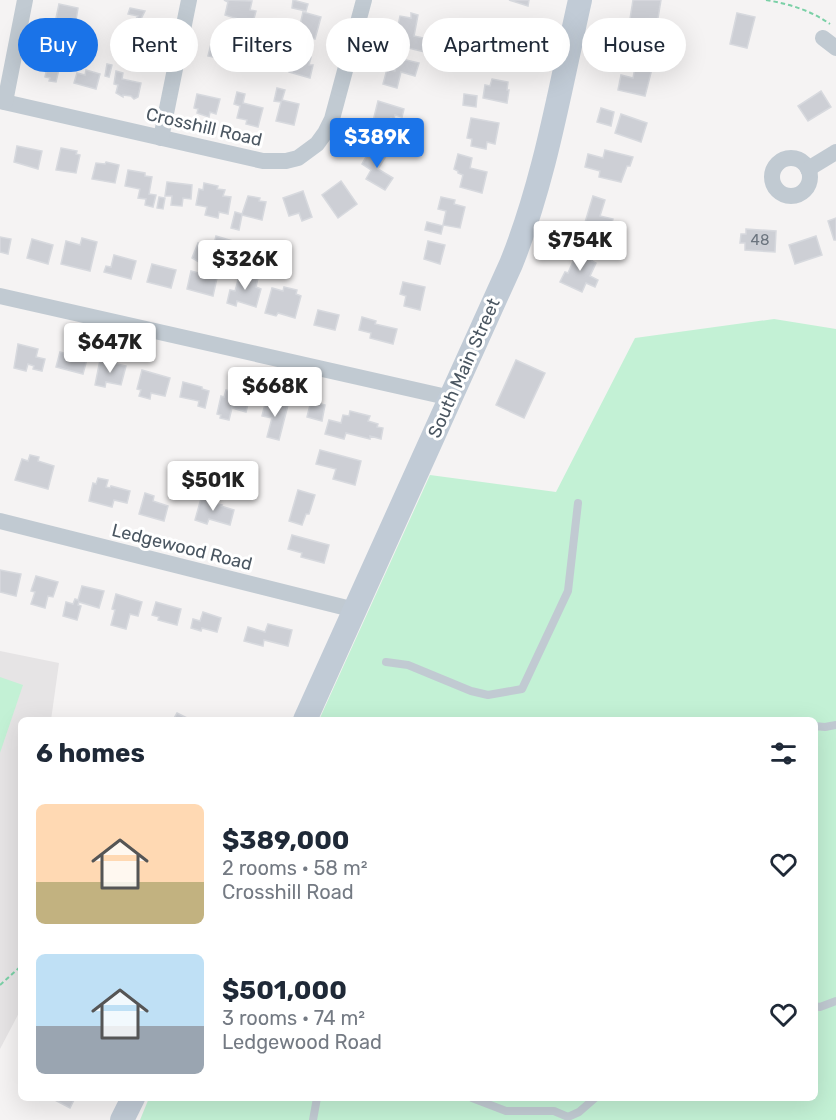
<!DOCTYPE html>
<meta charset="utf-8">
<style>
body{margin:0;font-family:Rubik,sans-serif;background:#f6f6f7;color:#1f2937;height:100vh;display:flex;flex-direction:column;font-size:22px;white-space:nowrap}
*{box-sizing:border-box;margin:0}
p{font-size:20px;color:#747a83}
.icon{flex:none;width:33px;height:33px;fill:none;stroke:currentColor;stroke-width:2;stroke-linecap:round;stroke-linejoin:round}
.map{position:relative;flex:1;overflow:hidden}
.sheet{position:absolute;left:18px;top:717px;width:800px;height:384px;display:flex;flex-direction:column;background:#fff;border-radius:9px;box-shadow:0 6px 24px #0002}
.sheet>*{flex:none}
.top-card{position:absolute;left:18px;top:18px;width:801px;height:54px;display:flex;gap:12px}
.price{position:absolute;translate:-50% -51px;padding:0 14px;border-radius:6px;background:#fff;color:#222;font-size:20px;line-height:39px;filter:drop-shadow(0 2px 3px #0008)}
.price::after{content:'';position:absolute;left:50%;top:36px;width:18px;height:14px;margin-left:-9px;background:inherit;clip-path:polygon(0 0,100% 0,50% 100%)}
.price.current{background:#1a73e8;color:#fff}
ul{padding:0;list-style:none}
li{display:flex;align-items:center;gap:18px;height:150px;padding:0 18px}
li span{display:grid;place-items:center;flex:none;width:168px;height:120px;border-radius:9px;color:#555}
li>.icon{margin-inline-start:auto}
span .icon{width:72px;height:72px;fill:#fffc;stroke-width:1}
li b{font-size:26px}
h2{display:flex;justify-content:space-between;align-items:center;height:72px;padding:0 18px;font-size:26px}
.pill{padding:0 21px;border-radius:27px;background:#fff;box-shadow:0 6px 24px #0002;font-size:21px;line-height:54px}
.pill.current{background:#1a73e8;color:#fff}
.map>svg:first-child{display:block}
.education{fill:#e6e4e5}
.green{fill:#c3f1d5}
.building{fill:#cdcfd5;stroke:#d7d9de;stroke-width:1.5}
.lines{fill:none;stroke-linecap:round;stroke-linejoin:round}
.path{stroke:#7ad0a6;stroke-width:2;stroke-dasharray:4.5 3;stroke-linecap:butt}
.lane{stroke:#c1cad2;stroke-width:8}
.street{stroke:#c1cad2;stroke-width:16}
.secondary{stroke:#c1cbd6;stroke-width:24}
.labels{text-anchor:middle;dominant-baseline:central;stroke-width:6;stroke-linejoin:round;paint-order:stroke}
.number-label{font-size:15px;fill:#6b747e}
.street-label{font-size:18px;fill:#4a5661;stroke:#fff}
</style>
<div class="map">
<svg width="836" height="1120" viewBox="0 0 836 1120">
<rect width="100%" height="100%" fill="#f5f3f3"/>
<polygon class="education" points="0,651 59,663 51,720 21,720 21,1009 0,1049"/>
<g class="green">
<polygon points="774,319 836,329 836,1120 140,1120 149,1098 814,1098 814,720 319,720 430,475 556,492 635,338"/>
<polygon points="0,677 23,685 0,753"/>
</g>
<g class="building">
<polygon points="224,0 252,1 250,10 256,11 251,30 236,26 238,19 225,15 228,2"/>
<polygon points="293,0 308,4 306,11 292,8"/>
<polygon points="509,0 529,0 528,6"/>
<polygon points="633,0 661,0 657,24 630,19"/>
<polygon points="59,4 78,8 75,26 55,23"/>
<polygon points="130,8 145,11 141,19 148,20 144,39 130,36 133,23 138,16 128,14"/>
<polygon points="303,12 321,17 315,39 298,34"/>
<polygon points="411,13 418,15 414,36 428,39 425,52 404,47 406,37 396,35 400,16 411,18"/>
<polygon points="737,13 755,17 747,48 730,44"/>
<polygon points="213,36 237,41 232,61 208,56"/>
<polygon points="508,39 518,42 516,49 522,50 517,68 497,63 501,45 506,46"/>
<polygon points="288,42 301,45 298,54 311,57 309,65 313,65 310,78 289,72 294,57 284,54"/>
<polygon points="634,47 656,53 645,96 618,90 621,75 633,78 637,58 632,57"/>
<polygon points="63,49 71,51 69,63 61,61 56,82 49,81 50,78 45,77 49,58 61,61"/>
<polygon points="402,59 419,63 415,76 401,72 397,88 383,84 387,69 395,71 397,64 400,65"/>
<polygon points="107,64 112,65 109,77 105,76"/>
<polygon points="86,70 100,74 96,89 74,83 77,73 85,75"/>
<polygon points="116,71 123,73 122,79 141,83 138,97 134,99 131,96 123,95 123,97 116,93 118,85 114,84"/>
<polygon points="492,79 508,82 507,90 509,90 507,103 483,98 485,85 490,86"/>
<polygon points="277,88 285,90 282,100 299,104 294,125 276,121 281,102 274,101"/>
<polygon points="821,91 831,107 808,121 798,106"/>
<polygon points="237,92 245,94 243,103 263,108 258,127 246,124 247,120 237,118 240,106 234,104"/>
<polygon points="197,94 220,99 216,114 210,112 209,117 197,113 198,109 194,108"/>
<polygon points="464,94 477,96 476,107 463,105"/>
<polygon points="378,101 404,109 402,117 395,115 394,119 391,118 390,122 400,125 396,136 380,131 383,124 373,121"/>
<polygon points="601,108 614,112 611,126 597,122"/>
<polygon points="621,114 647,123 641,142 615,133"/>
<polygon points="471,118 499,123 495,144 487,142 486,149 471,146 472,139 467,138"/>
<polygon points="17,146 42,151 38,169 14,162"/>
<polygon points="61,148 77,151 76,154 80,155 76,173 56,170"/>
<polygon points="371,148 386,156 378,169 393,178 385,190 366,179 371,170 362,164"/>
<polygon points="605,150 633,157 630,166 627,166 621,182 599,177 600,171 585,167 588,154 603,158"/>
<polygon points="458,154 472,158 470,168 487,172 482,193 460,187 463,175 458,173 458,171 454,169"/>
<polygon points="106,162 119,165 115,183 92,179 96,163 105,164"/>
<polygon points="128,170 145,173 145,176 152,177 149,194 156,195 153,207 145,205 146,199 138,198 140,189 125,186"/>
<polygon points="341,181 357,204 338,218 322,195"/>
<polygon points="167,182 192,185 191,199 183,198 182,206 171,205 172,196 165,196"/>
<polygon points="204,183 218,186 217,189 225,190 223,196 231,197 228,214 219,212 218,218 205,215 207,207 196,205 199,189 203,190"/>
<polygon points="303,191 312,217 302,221 299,213 289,216 283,198"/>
<polygon points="248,196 260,198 259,201 266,202 262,220 242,215 239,230 231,228 235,212 242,214"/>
<polygon points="593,196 605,200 600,216 613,219 606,244 598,241 600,234 583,229"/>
<polygon points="159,197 165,198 163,209 157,208"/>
<polygon points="441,197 455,200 454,204 465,207 460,228 443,225 446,211 438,209"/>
<polygon points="836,218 836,240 834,240 828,221"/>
<polygon points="427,222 443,226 441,234 425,230"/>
<polygon points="746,229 776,231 775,252 745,250 745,243 740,243 741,234 746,234"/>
<polygon points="216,236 233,241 229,257 212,252"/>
<polygon points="816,236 822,255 795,264 789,245"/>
<polygon points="0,237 11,239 8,254 0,252"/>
<polygon points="82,238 97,242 90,271 61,264 66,241 80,245"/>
<polygon points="32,239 53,245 48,264 27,258"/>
<polygon points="428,241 445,245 440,264 424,259"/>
<polygon points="198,243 212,250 206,262 203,261 202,264 192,258"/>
<polygon points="578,250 594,257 592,261 596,263 590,276 598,280 595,287 586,283 582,292 560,282 565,272 568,273"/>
<polygon points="114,255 136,261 131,279 104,272 106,266 111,267"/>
<polygon points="152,264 176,270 171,288 147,282"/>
<polygon points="191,271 217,278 213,296 187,289"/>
<polygon points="240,273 258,278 256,287 261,289 256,307 237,301 236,306 227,303 230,290 235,291"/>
<polygon points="403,282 425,287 420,310 404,306 406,296 400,294"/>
<polygon points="284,287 297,290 296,294 301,296 295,318 278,313 276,316 265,313 272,288 283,291"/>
<polygon points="318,310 339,315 335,330 314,325"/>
<polygon points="362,317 376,321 375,324 397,329 393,344 370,338 371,333 359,330"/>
<polygon points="18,344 38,349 36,357 45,359 42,371 33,369 34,366 28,364 26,371 14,368"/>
<polygon points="60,352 87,359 83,374 56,367"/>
<polygon points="100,360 126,366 121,385 106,382 105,387 95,385"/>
<polygon points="516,360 545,373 524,418 496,405"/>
<polygon points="142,370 170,378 165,396 151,393 150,399 139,396 141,390 137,389"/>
<polygon points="183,382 202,387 202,389 209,391 205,408 198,406 199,401 180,397"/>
<polygon points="226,390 250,396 246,412 232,408 229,420 220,418 221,415 217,414 221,396 224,397"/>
<polygon points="266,400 288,405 279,440 267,437 272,418 262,416"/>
<polygon points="311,401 325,405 322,421 307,417"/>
<polygon points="350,411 370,416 368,421 378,424 377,427 383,428 381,439 370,436 370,439 346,433 344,439 325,434 329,420 341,423 343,415 349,416"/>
<polygon points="320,450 361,461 355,485 333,479 336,469 316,464"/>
<polygon points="30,455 39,457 38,461 54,466 48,489 15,480 22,459 28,461"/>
<polygon points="98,478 108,480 106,487 110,488 111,486 130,491 127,503 114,500 112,507 89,501 93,483 96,484"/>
<polygon points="298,490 315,495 309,514 306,514 302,525 289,521"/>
<polygon points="145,493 154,496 153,501 168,506 164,521 139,514"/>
<polygon points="202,495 214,499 213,503 222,505 221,506 234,510 230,525 209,519 207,524 195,520"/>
<polygon points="292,535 329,545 324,563 301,557 302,553 288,549"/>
<polygon points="0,570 21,574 16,596 0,592"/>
<polygon points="36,576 58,582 53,597 48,596 45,608 31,604 35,592 31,591"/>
<polygon points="82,586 104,591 99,608 79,602 78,605 81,606 77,620 63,616 66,602 73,604 75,599 78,600"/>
<polygon points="116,594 142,602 138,616 130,614 126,629 111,625 115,610 112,609"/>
<polygon points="156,602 181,609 177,625 158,620 159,617 152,615"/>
<polygon points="203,612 221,618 217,632 202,628 201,631 191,628 193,619 200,621"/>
<polygon points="268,624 292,630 288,646 264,640 263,646 244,641 248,627 265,632"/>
<polygon points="177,713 191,720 173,720"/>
<polygon points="54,1098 75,1098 70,1108 53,1099"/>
</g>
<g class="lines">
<g class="path">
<path d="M766,0C789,4 810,10 830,24"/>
<polyline points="0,985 21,966"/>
</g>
<g class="lane">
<polyline points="386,662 408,665 471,691 488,695 522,689 568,591 578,503"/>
<polyline points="814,726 825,727 836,725"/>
<polyline points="814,1006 820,1007 836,1001"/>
<polyline points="472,1098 506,1111 554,1111 568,1117 579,1112 595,1098"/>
<polyline points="313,1120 317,1098"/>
</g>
<g class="street">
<polyline points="823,38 836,48"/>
<polyline points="0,101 263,161 286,161 298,158 317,144 325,133 332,119 364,0"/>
<polyline points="5,102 25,0"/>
<polyline points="161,138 189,0"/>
<circle cx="791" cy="177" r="19"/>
<polyline points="808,169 836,152"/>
<polyline points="0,296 451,398"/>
<polyline points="0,521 355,610"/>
</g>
<g class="secondary">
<path d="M305,720L511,264C545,180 560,88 580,0"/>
<polyline points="122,1120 133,1098"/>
</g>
</g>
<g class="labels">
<g class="number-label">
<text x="760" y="240">48</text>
</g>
<g class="street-label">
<text transform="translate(204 127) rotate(13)">Crosshill Road</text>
<text transform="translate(464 368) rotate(-66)">South Main Street</text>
<text transform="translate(182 547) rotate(14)">Ledgewood Road</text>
</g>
</g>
</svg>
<b class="price current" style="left:377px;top:169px">$389K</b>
<b class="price" style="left:580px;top:272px">$754K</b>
<b class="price" style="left:245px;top:291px">$326K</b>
<b class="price" style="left:110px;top:374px">$647K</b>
<b class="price" style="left:275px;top:418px">$668K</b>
<b class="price" style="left:213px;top:512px">$501K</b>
<div class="top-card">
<a class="pill current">Buy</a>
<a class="pill">Rent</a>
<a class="pill">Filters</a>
<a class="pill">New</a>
<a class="pill">Apartment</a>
<a class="pill">House</a>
</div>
<section class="sheet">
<h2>6 homes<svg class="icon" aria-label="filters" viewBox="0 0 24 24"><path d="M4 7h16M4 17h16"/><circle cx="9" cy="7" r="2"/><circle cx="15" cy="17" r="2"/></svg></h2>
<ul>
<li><span style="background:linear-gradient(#ffd9b3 65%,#c2b280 0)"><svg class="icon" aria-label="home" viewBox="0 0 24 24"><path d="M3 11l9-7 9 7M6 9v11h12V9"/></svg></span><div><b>$389,000</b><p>2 rooms · 58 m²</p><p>Crosshill Road</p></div><svg class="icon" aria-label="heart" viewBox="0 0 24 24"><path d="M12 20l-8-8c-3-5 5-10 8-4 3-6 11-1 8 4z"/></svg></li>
<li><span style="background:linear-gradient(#bfe0f5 60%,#9aa5b1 0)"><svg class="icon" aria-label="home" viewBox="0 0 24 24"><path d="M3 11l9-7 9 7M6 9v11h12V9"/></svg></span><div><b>$501,000</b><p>3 rooms · 74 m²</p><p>Ledgewood Road</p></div><svg class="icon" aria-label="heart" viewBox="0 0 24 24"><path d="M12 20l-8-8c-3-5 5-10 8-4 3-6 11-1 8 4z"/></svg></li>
</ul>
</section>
</div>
